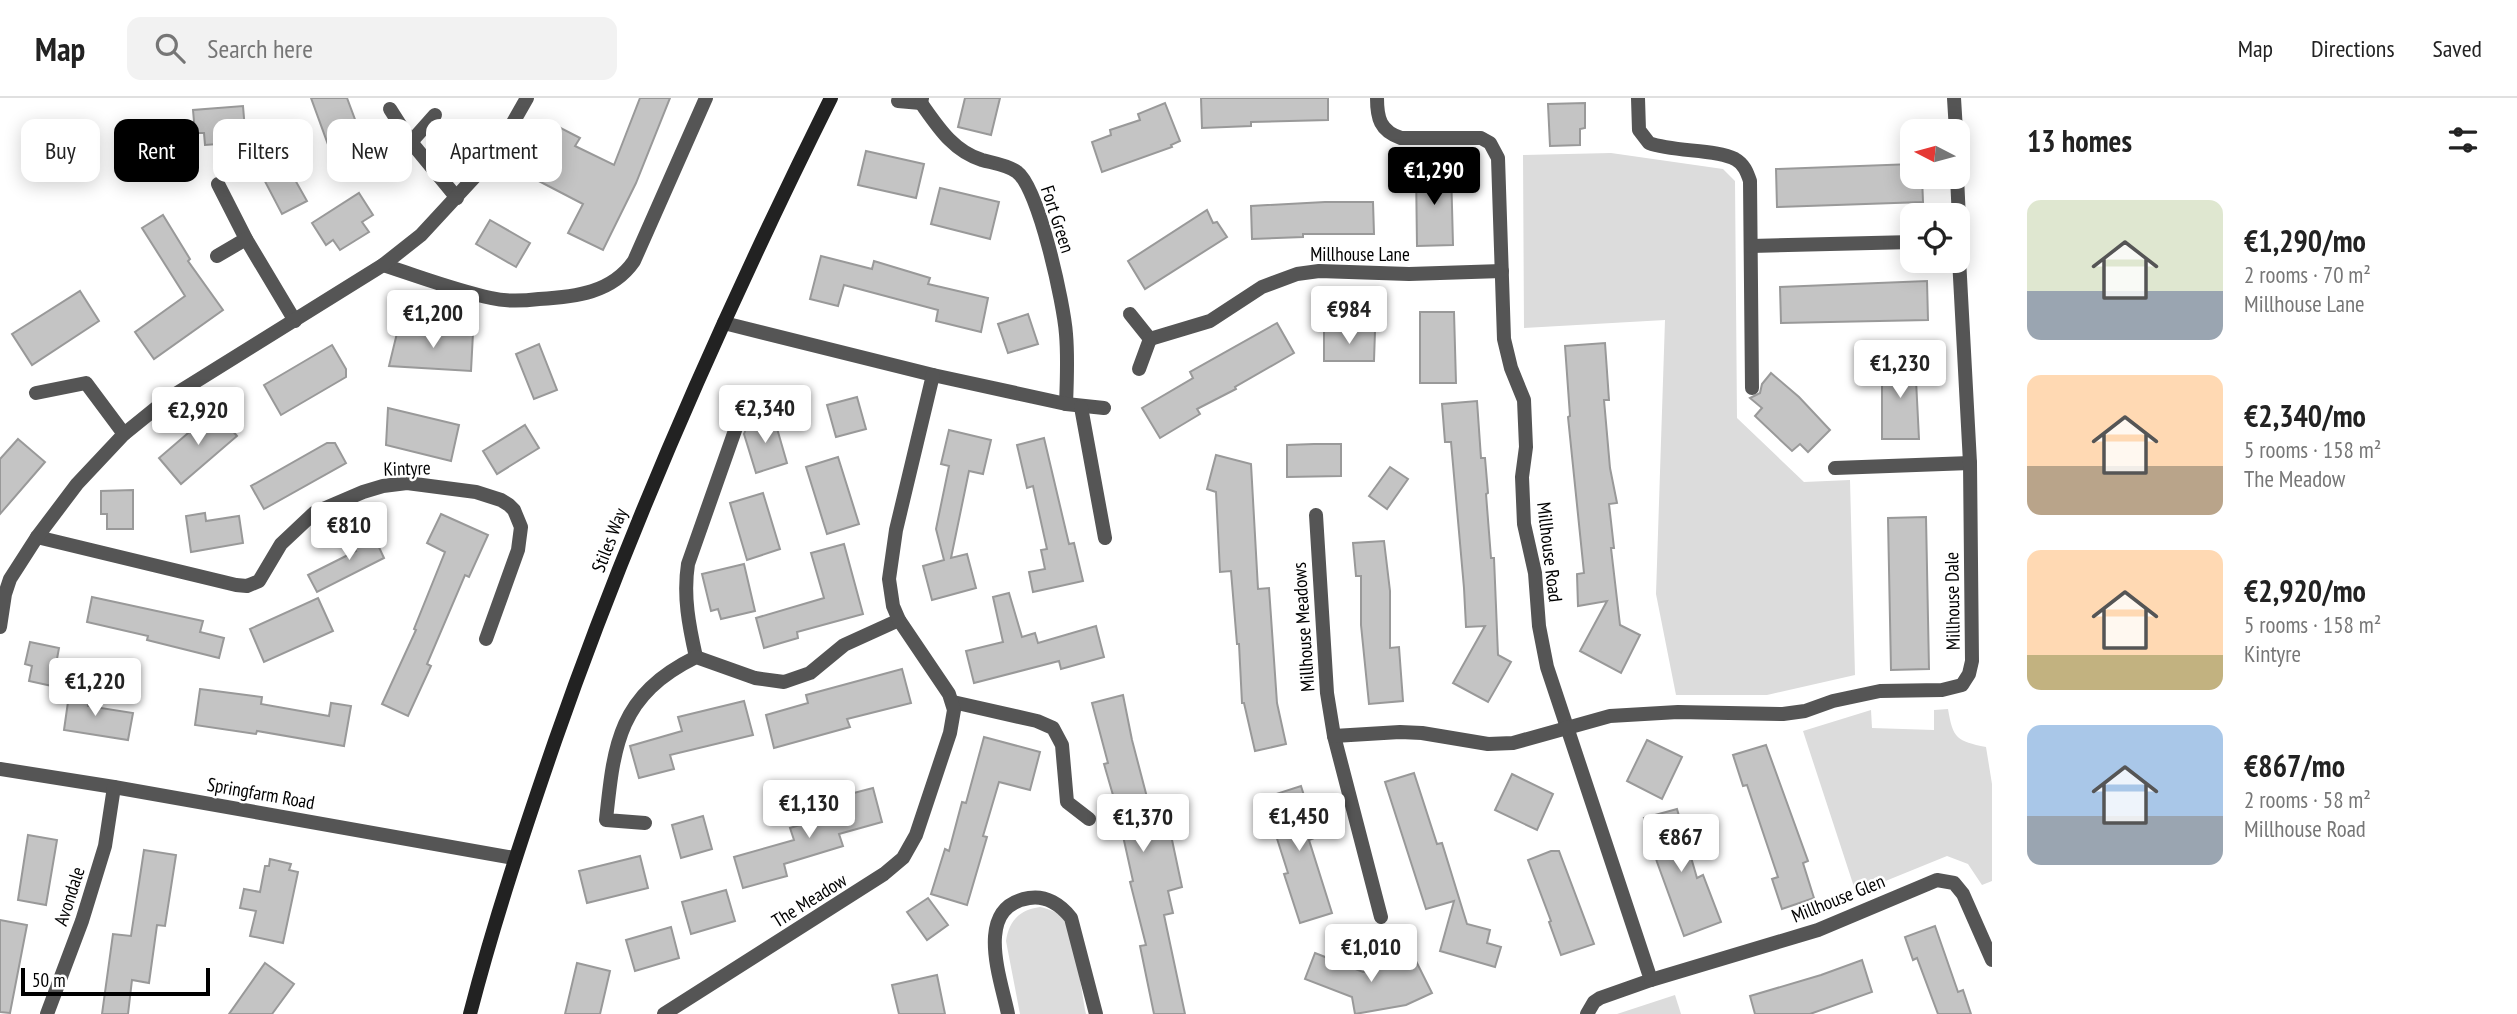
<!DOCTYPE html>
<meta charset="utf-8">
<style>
body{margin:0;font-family:"PT Sans Narrow",sans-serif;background:#f2f2f2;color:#222;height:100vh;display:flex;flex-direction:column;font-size:26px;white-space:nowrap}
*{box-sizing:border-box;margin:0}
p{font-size:23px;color:#767676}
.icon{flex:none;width:38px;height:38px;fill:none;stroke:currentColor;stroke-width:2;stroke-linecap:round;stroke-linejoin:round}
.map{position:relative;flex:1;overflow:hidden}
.sheet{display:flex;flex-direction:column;background:#fff;width:525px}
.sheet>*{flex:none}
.guide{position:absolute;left:21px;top:21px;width:665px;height:63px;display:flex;gap:14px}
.needle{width:46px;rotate:276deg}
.tools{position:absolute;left:1900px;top:21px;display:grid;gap:14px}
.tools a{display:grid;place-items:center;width:70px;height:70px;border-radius:14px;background:#fff;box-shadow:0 4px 18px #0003;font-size:35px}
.scale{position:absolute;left:21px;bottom:18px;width:189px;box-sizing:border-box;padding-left:7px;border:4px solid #000;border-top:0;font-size:19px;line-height:24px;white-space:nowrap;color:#000;-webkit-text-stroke:5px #fff;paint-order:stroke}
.price{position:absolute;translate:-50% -60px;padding:0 16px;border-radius:7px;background:#fff;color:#222;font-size:23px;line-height:46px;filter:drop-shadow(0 2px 4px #0008)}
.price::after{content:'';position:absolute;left:50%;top:42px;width:21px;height:16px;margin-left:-10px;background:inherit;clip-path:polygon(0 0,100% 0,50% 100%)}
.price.active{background:#000;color:#fff}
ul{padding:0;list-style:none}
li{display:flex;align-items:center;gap:21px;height:175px;padding:0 35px}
li span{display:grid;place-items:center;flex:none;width:196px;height:140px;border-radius:14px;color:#555}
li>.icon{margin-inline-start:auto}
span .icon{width:84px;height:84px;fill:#fffc;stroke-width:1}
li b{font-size:30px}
h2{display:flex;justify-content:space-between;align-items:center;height:84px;padding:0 35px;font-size:30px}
.pill{padding:0 24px;border-radius:14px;background:#fff;box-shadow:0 4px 18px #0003;font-size:24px;line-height:63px}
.pill.active{background:#000;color:#fff}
header{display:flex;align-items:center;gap:42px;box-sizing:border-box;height:98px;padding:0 35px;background:#fff;border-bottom:2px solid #e0e0e0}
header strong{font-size:33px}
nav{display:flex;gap:38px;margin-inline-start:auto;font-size:24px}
.search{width:490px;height:63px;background:#f2f2f2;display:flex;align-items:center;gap:18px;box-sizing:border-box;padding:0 24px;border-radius:14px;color:#767676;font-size:26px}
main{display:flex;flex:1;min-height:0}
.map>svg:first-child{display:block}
.green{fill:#dcdcdc}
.building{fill:#c4c4c4;stroke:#999;stroke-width:2}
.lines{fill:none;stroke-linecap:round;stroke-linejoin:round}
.street{stroke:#555;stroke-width:14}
.secondary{stroke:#222;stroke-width:14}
.labels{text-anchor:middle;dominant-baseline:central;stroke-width:5;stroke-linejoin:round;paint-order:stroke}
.street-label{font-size:19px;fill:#000;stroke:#fff}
</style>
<header>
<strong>Map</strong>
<div class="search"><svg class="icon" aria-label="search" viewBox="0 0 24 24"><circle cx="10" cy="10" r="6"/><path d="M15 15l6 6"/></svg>Search here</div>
<nav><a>Map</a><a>Directions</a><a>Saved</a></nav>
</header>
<main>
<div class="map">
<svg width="1992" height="916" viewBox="0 0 1992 916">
<rect width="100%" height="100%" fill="#fff"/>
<g class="green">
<polygon points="1611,55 1723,71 1735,83 1737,320 1804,384 1850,382 1855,577 1767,597 1676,597 1656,496 1665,222 1524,230 1523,57"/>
<path d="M1948,611C1953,641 1957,643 1986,649L1992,686V783L1982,787L1968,766L1947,758L1856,795L1803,633L1871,612L1872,630L1934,632V612Z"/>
<path d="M1040,809C1049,811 1059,814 1064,822C1076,842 1081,892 1086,916H1020L1006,843C1009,823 1019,812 1040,809Z"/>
<polygon points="1675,897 1681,916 1617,916"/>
</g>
<g class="building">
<polygon points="311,0 347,0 366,51 334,63"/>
<polygon points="640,0 670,0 636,85 603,152 568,135 583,106 531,79 536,69 527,64 543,32 552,38 557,28 580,40 575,48 614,67"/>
<polygon points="965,0 1000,0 991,37 958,29"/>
<polygon points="1201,0 1328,0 1328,22 1251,24 1251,28 1202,30"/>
<polygon points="1165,5 1180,43 1171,47 1172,49 1102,74 1092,44 1111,37 1110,32 1140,22 1138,16"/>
<polygon points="1585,5 1585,30 1580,31 1580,47 1550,48 1548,6"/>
<polygon points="243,8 246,44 205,47 204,35 195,35 193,12"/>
<polygon points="866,53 924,66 916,100 858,87"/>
<polygon points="281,57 307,103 282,116 258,70"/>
<polygon points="1913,66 1913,79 1922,79 1923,104 1777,109 1776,71"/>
<polygon points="1416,71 1451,71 1453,147 1417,148"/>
<polygon points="940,90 999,104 990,141 931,126"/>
<polygon points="359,95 373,117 362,124 369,134 340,152 333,142 326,147 312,125"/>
<polygon points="1325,104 1373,104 1374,136 1303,136 1303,139 1252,141 1251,108"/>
<polygon points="1207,112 1213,125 1217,124 1227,139 1145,191 1128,163"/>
<polygon points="163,117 190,161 188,163 223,212 154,261 135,234 185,198 142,130"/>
<polygon points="490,122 530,145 516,169 476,146"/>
<polygon points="821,158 872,171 874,163 930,180 928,186 988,200 981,234 936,223 938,212 844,187 838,208 810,201"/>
<polygon points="1927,183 1928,222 1781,225 1780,189"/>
<polygon points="80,193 99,223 32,267 12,236"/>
<polygon points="1420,214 1454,214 1456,285 1420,285"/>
<polygon points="1028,216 1038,246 1008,255 998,226"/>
<polygon points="1277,225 1294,255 1235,289 1236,291 1197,311 1200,316 1160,340 1142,310 1193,280 1190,274"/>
<polygon points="398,231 473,235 471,273 389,268"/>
<polygon points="1324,233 1375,233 1374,263 1324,263"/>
<polygon points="1605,245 1609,302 1604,302 1610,370 1617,405 1609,406 1614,450 1611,450 1620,527 1640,537 1621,575 1580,553 1607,503 1578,508 1577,476 1584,475 1568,319 1570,318 1565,248"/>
<polygon points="539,246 557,292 534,301 516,256"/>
<polygon points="332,247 346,271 346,279 281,317 264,287"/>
<polygon points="1882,262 1915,262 1919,341 1882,341"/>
<polygon points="1771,275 1799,299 1830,332 1808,354 1800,346 1792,353 1755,318 1762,310 1750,300 1760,295 1762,286"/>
<polygon points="857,299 866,331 836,339 827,307"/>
<polygon points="1477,303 1481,360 1485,360 1488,395 1486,396 1491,460 1494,460 1498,557 1511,564 1488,604 1453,585 1485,528 1466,529 1464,490 1451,344 1445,344 1442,306"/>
<polygon points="388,310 459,327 451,363 386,347"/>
<polygon points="215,312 237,338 181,386 159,360"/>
<polygon points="774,320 787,365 756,375 744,336 747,328"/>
<polygon points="525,327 539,350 497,376 483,353"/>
<polygon points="949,332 991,342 983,376 969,373 951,460 967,456 976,490 932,502 923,468 944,462 936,431 949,368 941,366"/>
<polygon points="1044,340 1069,446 1074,445 1083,483 1033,494 1029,474 1045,471 1041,452 1047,451 1033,388 1027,390 1017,347"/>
<polygon points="18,341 45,364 0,416 0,361"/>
<polygon points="327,345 335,345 346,365 264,411 251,388"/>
<polygon points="1314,346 1341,346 1341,378 1287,379 1287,347"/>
<polygon points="1216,357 1251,366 1258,491 1269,490 1277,605 1286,646 1255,653 1244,605 1242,605 1239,546 1237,546 1231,473 1220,474 1216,394 1207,391"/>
<polygon points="838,359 859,426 827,436 806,369"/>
<polygon points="1390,369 1408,381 1387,411 1369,398"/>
<polygon points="133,392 133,431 107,431 107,416 101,416 101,393"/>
<polygon points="763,395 780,451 747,462 730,405"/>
<polygon points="205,415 206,423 239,418 243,445 191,454 186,418"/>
<polygon points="441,416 488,437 469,479 465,477 427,566 431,568 408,618 382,606 416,532 414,531 445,454 427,445"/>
<polygon points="1926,419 1929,571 1891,572 1888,420"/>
<polygon points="371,432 384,460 317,494 308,477 356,453 350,442"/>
<polygon points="1384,443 1390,493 1390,550 1399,549 1403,603 1369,606 1361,527 1361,478 1356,478 1353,445"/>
<polygon points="844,446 863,516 797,534 798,540 764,550 756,520 824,500 811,455"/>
<polygon points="744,466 755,513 721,521 718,511 711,513 702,476"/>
<polygon points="1009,495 1022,539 1035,535 1038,545 1096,528 1104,559 1061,571 1059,563 974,585 966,553 1003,544 993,499"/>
<polygon points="92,499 203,523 200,534 224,540 219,560 147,542 148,538 87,524"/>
<polygon points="318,500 333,533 264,564 250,531"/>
<polygon points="30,544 59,550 52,588 29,583 32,568 25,566"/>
<polygon points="902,571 911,605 847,621 850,629 774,650 766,617 808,605 806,597"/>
<polygon points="70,590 90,593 88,608 133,615 128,642 64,632"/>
<polygon points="200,591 262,599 261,606 329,618 331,605 351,608 344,648 257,633 256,636 195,627"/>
<polygon points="1123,597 1132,642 1154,726 1168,723 1182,789 1168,793 1173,815 1164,817 1185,916 1154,916 1140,848 1146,847 1130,784 1133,783 1117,711 1104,666 1108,665 1092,605"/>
<polygon points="744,603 753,637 670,657 674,671 639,680 630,648 682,633 678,619"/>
<polygon points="984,639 1040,654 1030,692 999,684 983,738 987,739 967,807 931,796 945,751 949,753 962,704 966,705"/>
<polygon points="1647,642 1682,659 1662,701 1627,683"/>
<polygon points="1766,647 1808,763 1803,765 1814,800 1782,811 1772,781 1778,779 1747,687 1743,688 1733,657"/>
<polygon points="1414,675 1437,746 1442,745 1467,826 1490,832 1487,845 1501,849 1495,869 1440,853 1454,803 1426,811 1385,684"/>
<polygon points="1512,676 1553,696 1537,732 1495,712"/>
<polygon points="1301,688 1317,739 1309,742 1332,815 1300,825 1284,776 1288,775 1264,700"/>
<polygon points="873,690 882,724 839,736 843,748 784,766 787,778 743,790 734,759 794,742 790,730 850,712 846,697"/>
<polygon points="1677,711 1697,780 1703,777 1721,824 1684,838 1657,764 1644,720"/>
<polygon points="703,718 712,751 681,760 672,727"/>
<polygon points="28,737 57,742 46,807 18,802"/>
<polygon points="144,752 176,757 165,828 157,827 149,885 132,882 128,916 102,916 113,836 131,838"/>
<polygon points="1551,753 1559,753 1594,846 1561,857 1549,824 1551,823 1528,762"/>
<polygon points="640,758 648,790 587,805 579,773"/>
<polygon points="270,761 291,766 289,772 298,774 283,845 250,838 256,813 240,810 244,791 260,794 265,768 269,768"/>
<polygon points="726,792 735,823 691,836 682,804"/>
<polygon points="928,800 948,827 927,842 907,814"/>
<polygon points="0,822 27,827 10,915 0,914"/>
<polygon points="1935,828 1958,894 1963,892 1971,916 1938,916 1917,860 1913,862 1905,839"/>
<polygon points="671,829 679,860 635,873 626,842"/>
<polygon points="1315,855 1363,874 1403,867 1415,861 1432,895 1406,907 1355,916 1352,899 1305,881"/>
<polygon points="1862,862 1872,894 1810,916 1755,916 1750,898 1821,877"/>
<polygon points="265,865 294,886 272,916 229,916"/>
<polygon points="577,865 610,873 600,916 565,916"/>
<polygon points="937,877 945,916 899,916 892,887"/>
</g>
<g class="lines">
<g class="street">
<path d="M1377,0C1377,20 1380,33 1401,40H1481L1490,45L1498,60L1504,241L1511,270L1524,302L1526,349L1522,379L1524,426L1535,475L1539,528L1547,569L1651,882L1600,900L1594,904L1587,916"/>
<path d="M1638,0L1639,32L1649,45C1673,54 1716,51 1735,61C1744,66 1747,74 1750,83L1752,290"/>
<polyline points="1954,0 1956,33"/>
<polyline points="898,3 921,5 922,0"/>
<path d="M921,5C938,29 953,53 982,62C993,65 1008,67 1017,74C1039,90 1064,207 1066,236C1068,259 1067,283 1066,306"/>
<polyline points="390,11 411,44 457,100"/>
<polyline points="411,44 435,17"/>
<polyline points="1957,79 1960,142"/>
<polyline points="218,86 246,141 295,223"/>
<polyline points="1751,148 1913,144"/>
<polyline points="217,158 246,141"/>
<path d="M383,167C418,178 454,192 491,200C507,204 523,203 539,201C575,199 612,195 634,163L706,0"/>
<polyline points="1130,216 1150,241 1139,271"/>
<polyline points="724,225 933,277 1066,306 1104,310"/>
<polyline points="1150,241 1210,223 1262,189 1297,176 1319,173 1409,176 1502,173"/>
<polyline points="36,295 86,285 124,336"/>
<polyline points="1081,309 1105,440"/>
<polyline points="1835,370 1970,365"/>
<polyline points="1316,417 1327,595 1334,638 1381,819"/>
<polyline points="37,439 236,487 247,488 259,483 281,446 314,415 363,394 383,388 407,385 476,394 501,402 509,407 514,412 521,429 518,452 486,541"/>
<polyline points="0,529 5,496 10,481 37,439 77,386 124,336 166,302 383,167 421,137 494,58 527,0"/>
<path d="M696,559C689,528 683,498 688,466L745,304"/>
<polyline points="953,604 1037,623 1053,630 1062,647 1067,704 1089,721"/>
<polyline points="1334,638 1400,634 1422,635 1488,646 1513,645 1610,618 1678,614 1783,616 1805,613 1833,603 1880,593 1942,592 1962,587 1969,576 1972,563 1970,365 1958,142"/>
<polyline points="0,671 114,689 514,760"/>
<path d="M645,725L606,722C614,645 619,597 696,559L755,580L784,584L810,575L844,547L899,522"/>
<polyline points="1651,882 1818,832 1937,782 1954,785 1963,796 1992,862"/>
<polyline points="47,916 82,823 105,748 114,689"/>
<polyline points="664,916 884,776 903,760 916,737 950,635 954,612 949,596 899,522 893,508 889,481 896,432 933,277"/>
<path d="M1008,916C1001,881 973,809 1029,800C1046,797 1061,807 1071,820L1096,916"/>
</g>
<path class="secondary" d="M470,916C494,823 524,733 555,643C632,422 727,209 831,0"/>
</g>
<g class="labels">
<g class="street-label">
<text transform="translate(1058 121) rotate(72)">Fort Green</text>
<text x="1360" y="156">Millhouse Lane</text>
<text transform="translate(407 370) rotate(-2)">Kintyre</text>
<text transform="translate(609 442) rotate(-69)">Stiles Way</text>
<text transform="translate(1550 454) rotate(83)">Millhouse Road</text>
<text transform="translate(1952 503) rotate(-91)">Millhouse Dale</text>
<text transform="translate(1303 529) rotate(-94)">Millhouse Meadows</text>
<text transform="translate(261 695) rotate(10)">Springfarm Road</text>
<text transform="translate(69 798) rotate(-72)">Avondale</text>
<text transform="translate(1838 800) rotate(-22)">Millhouse Glen</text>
<text transform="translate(809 802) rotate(-32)">The Meadow</text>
</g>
</g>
</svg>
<div class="tools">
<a><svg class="needle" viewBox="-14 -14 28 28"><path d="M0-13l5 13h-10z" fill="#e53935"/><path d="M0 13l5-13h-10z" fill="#767676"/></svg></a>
<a><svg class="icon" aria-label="locate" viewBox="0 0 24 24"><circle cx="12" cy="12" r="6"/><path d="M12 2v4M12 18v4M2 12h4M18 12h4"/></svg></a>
</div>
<div class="scale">50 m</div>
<b class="price active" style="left:1434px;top:109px">€1,290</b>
<b class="price" style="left:1349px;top:248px">€984</b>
<b class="price" style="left:433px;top:252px">€1,200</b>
<b class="price" style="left:1900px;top:302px">€1,230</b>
<b class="price" style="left:765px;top:347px">€2,340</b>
<b class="price" style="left:198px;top:349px">€2,920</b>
<b class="price" style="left:349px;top:464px">€810</b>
<b class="price" style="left:95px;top:620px">€1,220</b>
<b class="price" style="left:809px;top:742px">€1,130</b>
<b class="price" style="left:1299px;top:755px">€1,450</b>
<b class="price" style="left:1143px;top:756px">€1,370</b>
<b class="price" style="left:1681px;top:776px">€867</b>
<b class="price" style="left:1371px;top:886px">€1,010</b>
<div class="guide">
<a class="pill">Buy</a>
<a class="pill active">Rent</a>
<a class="pill">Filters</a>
<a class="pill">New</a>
<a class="pill">Apartment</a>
</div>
</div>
<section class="sheet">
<h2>13 homes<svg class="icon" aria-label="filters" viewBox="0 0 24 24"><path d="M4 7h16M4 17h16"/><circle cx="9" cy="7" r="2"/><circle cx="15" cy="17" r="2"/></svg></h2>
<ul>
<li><span style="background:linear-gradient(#dfe7d0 65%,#9aa5b1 0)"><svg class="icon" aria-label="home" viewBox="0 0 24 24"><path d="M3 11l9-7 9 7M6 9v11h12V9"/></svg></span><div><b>€1,290/mo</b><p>2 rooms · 70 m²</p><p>Millhouse Lane</p></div></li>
<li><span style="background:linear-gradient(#ffd9b3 65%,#b9a48a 0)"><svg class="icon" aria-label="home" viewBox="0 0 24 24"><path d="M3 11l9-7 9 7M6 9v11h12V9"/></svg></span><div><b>€2,340/mo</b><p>5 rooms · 158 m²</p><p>The Meadow</p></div></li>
<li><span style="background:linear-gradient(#ffd9b3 75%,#c2b280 0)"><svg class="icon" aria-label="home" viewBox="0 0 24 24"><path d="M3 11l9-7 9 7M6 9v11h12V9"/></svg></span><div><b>€2,920/mo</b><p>5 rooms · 158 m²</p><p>Kintyre</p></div></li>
<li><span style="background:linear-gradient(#a9c7e8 65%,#9aa5b1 0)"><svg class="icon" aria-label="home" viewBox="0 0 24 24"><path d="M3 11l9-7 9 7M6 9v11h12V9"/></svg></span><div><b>€867/mo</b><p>2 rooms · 58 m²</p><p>Millhouse Road</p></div></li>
</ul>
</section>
</main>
